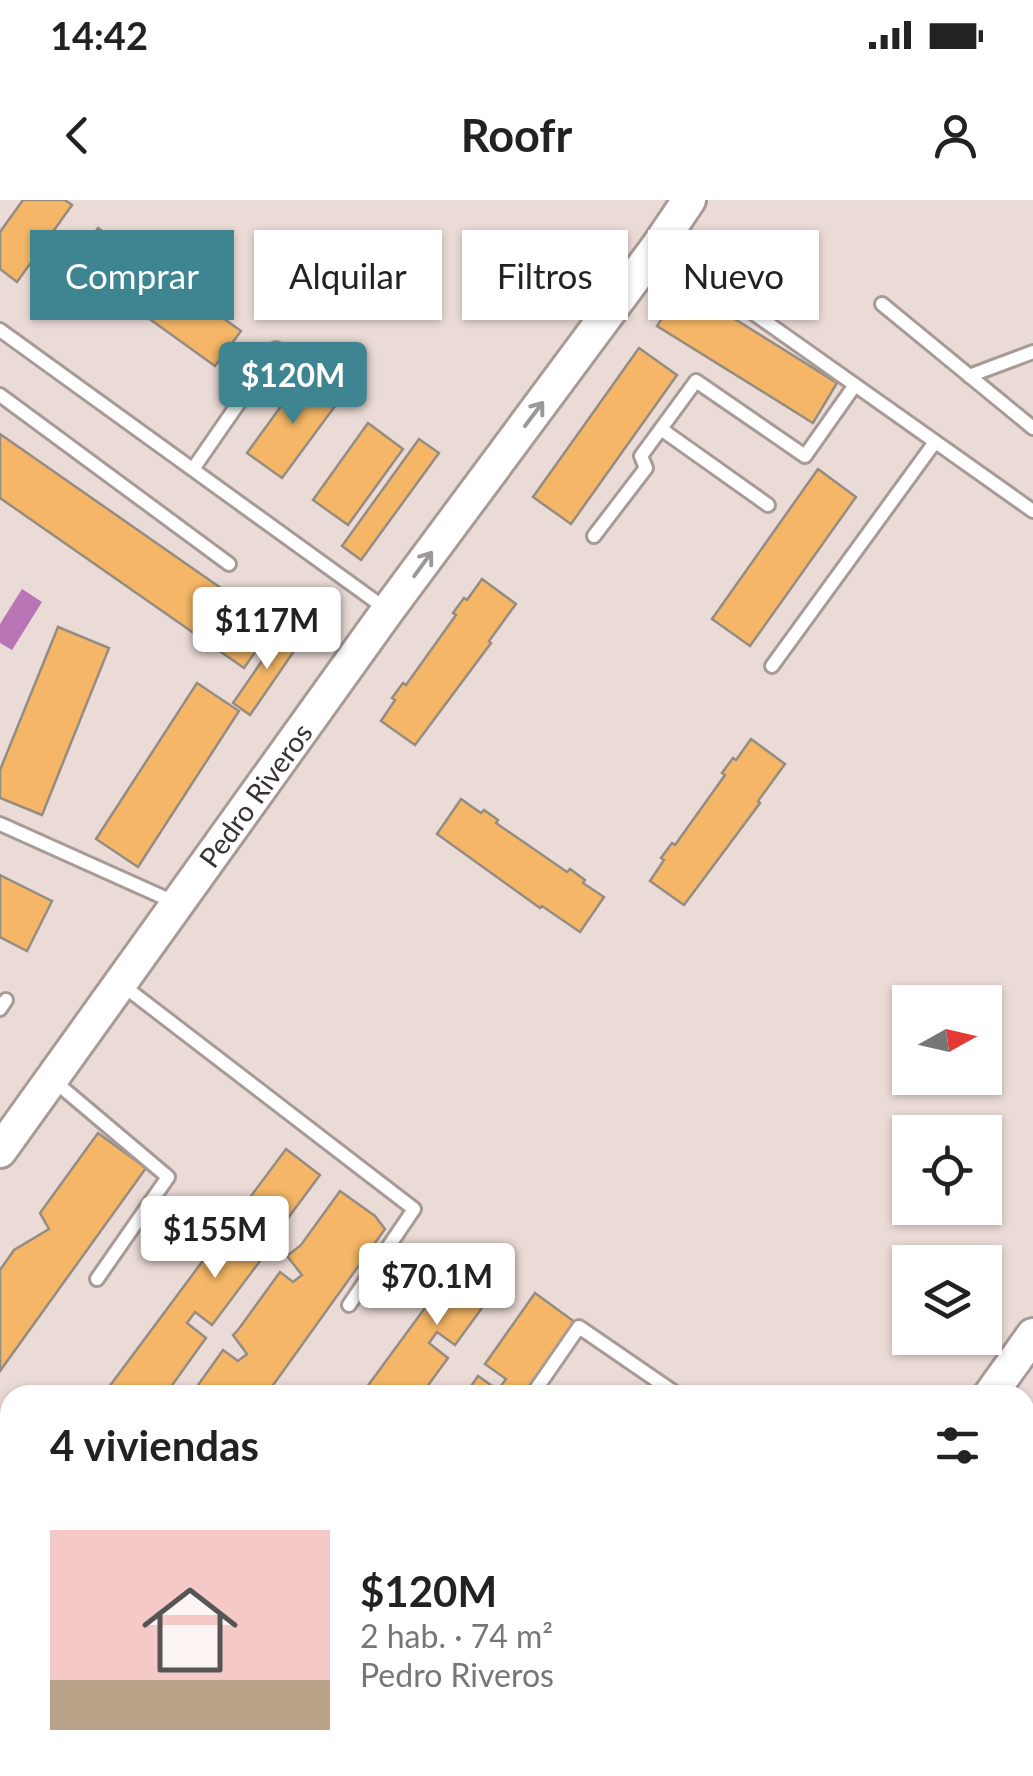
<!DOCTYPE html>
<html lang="es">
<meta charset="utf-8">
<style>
body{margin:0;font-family:Lato,sans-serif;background:#f2f2f2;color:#222;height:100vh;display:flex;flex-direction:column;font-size:38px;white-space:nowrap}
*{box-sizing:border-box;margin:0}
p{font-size:32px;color:#767676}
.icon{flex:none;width:55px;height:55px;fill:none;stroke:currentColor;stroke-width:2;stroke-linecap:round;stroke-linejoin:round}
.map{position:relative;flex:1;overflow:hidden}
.details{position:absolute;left:0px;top:1185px;width:1035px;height:392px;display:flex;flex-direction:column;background:#fff;border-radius:30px 30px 0 0;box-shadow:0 2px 8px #0004}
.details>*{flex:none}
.top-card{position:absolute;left:30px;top:30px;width:975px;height:90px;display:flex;gap:20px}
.needle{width:65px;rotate:82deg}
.tools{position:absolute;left:892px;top:785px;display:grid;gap:20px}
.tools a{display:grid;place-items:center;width:110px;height:110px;border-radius:0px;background:#fff;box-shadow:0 2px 8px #0004;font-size:50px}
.price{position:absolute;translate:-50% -85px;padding:0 22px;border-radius:10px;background:#fff;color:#222;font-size:32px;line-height:65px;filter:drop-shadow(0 2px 5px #0008)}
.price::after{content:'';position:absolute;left:50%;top:60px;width:30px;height:22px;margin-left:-15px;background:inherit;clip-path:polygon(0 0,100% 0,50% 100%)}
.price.current{background:#3f8591;color:#fff}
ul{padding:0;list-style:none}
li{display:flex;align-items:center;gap:30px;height:250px;padding:0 50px}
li+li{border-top:2px solid #e0e0e0}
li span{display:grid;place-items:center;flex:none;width:280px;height:200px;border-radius:0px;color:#555}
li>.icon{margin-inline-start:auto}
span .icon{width:120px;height:120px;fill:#fffc;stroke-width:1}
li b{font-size:42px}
h2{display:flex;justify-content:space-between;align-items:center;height:120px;padding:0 50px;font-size:42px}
.tag{padding:0 35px;border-radius:0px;background:#fff;box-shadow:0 2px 8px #0004;font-size:35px;line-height:90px}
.tag.current{background:#3f8591;color:#fff}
.status{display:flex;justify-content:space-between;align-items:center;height:70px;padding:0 50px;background:#fff;direction:ltr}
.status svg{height:28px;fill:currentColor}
header{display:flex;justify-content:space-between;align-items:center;height:130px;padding:0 50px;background:#fff;font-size:45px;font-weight:700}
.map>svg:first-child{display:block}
.water{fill:#b874b5}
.building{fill:#f5b767;stroke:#958d82;stroke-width:2.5}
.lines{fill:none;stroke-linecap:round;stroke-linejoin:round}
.service-casing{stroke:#a89a96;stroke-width:18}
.tertiary-casing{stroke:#a89a96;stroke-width:38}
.service{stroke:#fff;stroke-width:12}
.tertiary{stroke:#fff;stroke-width:32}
.oneway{stroke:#9c9898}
.labels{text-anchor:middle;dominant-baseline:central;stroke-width:8;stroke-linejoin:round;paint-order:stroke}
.street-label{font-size:28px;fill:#383230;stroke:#fff}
</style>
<div class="status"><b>14:42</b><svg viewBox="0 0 49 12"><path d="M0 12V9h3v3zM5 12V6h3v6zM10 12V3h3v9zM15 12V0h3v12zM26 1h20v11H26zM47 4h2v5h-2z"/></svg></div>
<header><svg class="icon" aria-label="back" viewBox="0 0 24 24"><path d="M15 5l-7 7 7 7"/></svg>Roofr<svg class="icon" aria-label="person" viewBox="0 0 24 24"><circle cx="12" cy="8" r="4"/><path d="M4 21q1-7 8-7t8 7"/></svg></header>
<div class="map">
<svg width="1033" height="1576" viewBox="0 0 1033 1576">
<rect width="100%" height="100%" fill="#ebdbd6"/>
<polygon class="water" points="22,389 42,402 12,450 0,443 0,424"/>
<g class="building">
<polygon points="23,0 65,0 72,5 17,82 0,69 0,32"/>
<polygon points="98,28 241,131 215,166 73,64"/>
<polygon points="682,86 837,183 813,223 657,126"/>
<polygon points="639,148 677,175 571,324 533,297"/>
<polygon points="303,176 338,202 282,278 247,253"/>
<polygon points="368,223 403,249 348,325 313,300"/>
<polygon points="0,234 274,425 244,468 0,298"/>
<polygon points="419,239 439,253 361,360 342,346"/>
<polygon points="818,269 856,297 750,446 712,419"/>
<polygon points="482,379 516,404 489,441 491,443 415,545 381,521 395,500 392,498 403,483 406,485 456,415 453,413 464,398 467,400"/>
<polygon points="58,427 109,448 42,615 0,598 0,570"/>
<polygon points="284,429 301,441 250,515 233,503"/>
<polygon points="197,483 239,511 138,667 96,639"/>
<polygon points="751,539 785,564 758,601 760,603 684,705 650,681 664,660 661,658 672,643 675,645 725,575 722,573 733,558 736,560"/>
<polygon points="461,599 481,613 484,610 498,620 496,623 567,672 570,669 585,680 583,683 604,697 580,732 542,706 540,708 437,634"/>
<polygon points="0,675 52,701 27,751 0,737"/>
<polygon points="98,933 146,968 0,1171 0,1070 14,1050 49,1029 40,1013"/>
<polygon points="286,949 320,975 268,1045 248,1031 241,1040 263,1057 212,1125 195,1112 187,1123 206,1138 165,1195 146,1195 138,1189 133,1195 103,1195"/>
<polygon points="340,991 375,1016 385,1029 266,1195 191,1195 223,1150 238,1161 247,1154 233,1135 238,1130 280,1072 293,1082 302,1075 287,1056 301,1045"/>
<polygon points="469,1048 506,1075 455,1145 437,1132 429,1143 448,1158 421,1195 361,1195"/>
<polygon points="535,1093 576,1123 525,1195 465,1195 478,1176 498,1190 506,1179 485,1164"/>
<polygon points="6,1344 10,1347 10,1410 0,1424 0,1352"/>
<polygon points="1025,1367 1033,1373 1033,1482 1030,1486 1025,1483"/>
<polygon points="0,1470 8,1476 10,1473 10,1541 0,1555"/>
<polygon points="1033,1544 1033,1574 1025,1568 1025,1555"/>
<polygon points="631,1568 662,1568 656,1576 625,1576"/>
</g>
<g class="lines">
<g class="service-casing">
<g id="service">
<polyline points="660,47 1033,311"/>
<polyline points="882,104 1033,228"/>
<polyline points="0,130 386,409"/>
<polyline points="969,176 1033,152"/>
<polyline points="0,195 229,364"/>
<polyline points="661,229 768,305"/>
<polyline points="193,269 276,149"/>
<polyline points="594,336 646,268 641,256 696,181 805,256 855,185"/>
<polyline points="772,466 935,242"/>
<polyline points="0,624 174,702"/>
<polyline points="121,784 414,1009 349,1105"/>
<polyline points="0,809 6,800"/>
<polyline points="53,880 168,977 97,1079"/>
<polyline points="532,1195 579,1127 678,1195"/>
<polyline points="0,1246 10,1253"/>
<polyline points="0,1325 10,1333"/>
<polyline points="23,1576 29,1568"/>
</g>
</g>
<g class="tertiary-casing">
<g id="tertiary">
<polyline points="0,951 388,410 658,46 689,0"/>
<polyline points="990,1195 1033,1135"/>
<polyline points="717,1576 723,1568"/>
</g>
</g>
<use href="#service" class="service"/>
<use href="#tertiary" class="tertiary"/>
</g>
<defs><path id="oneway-shaft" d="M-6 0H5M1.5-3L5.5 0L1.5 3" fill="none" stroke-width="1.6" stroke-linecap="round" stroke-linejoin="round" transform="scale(2.5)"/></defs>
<g class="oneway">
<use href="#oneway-shaft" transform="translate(534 214) rotate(-53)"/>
<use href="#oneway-shaft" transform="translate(423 364) rotate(-54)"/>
</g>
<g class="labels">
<g class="street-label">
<text transform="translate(255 595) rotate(-54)">Pedro Riveros</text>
</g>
</g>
</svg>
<div class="tools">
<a><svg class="needle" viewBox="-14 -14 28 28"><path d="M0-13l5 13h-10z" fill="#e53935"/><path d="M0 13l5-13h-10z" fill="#767676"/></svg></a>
<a><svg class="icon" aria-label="locate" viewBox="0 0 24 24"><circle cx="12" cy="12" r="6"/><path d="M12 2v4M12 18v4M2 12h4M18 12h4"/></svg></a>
<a><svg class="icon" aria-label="layers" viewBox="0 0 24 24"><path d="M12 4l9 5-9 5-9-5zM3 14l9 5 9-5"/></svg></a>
</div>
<b class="price current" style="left:293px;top:227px">$120M</b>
<b class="price" style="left:267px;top:472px">$117M</b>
<b class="price" style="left:215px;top:1081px">$155M</b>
<b class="price" style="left:437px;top:1128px">$70.1M</b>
<div class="top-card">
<a class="tag current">Comprar</a>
<a class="tag">Alquilar</a>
<a class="tag">Filtros</a>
<a class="tag">Nuevo</a>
</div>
<section class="details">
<h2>4 viviendas<svg class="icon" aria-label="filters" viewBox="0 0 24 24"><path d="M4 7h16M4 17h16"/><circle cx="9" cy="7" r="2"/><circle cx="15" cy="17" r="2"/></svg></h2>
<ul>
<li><span style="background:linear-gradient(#f6c9c9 75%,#b9a48a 0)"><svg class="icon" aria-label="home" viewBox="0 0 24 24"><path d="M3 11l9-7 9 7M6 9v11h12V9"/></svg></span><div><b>$120M</b><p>2 hab. · 74 m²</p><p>Pedro Riveros</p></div></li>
</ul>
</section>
</div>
